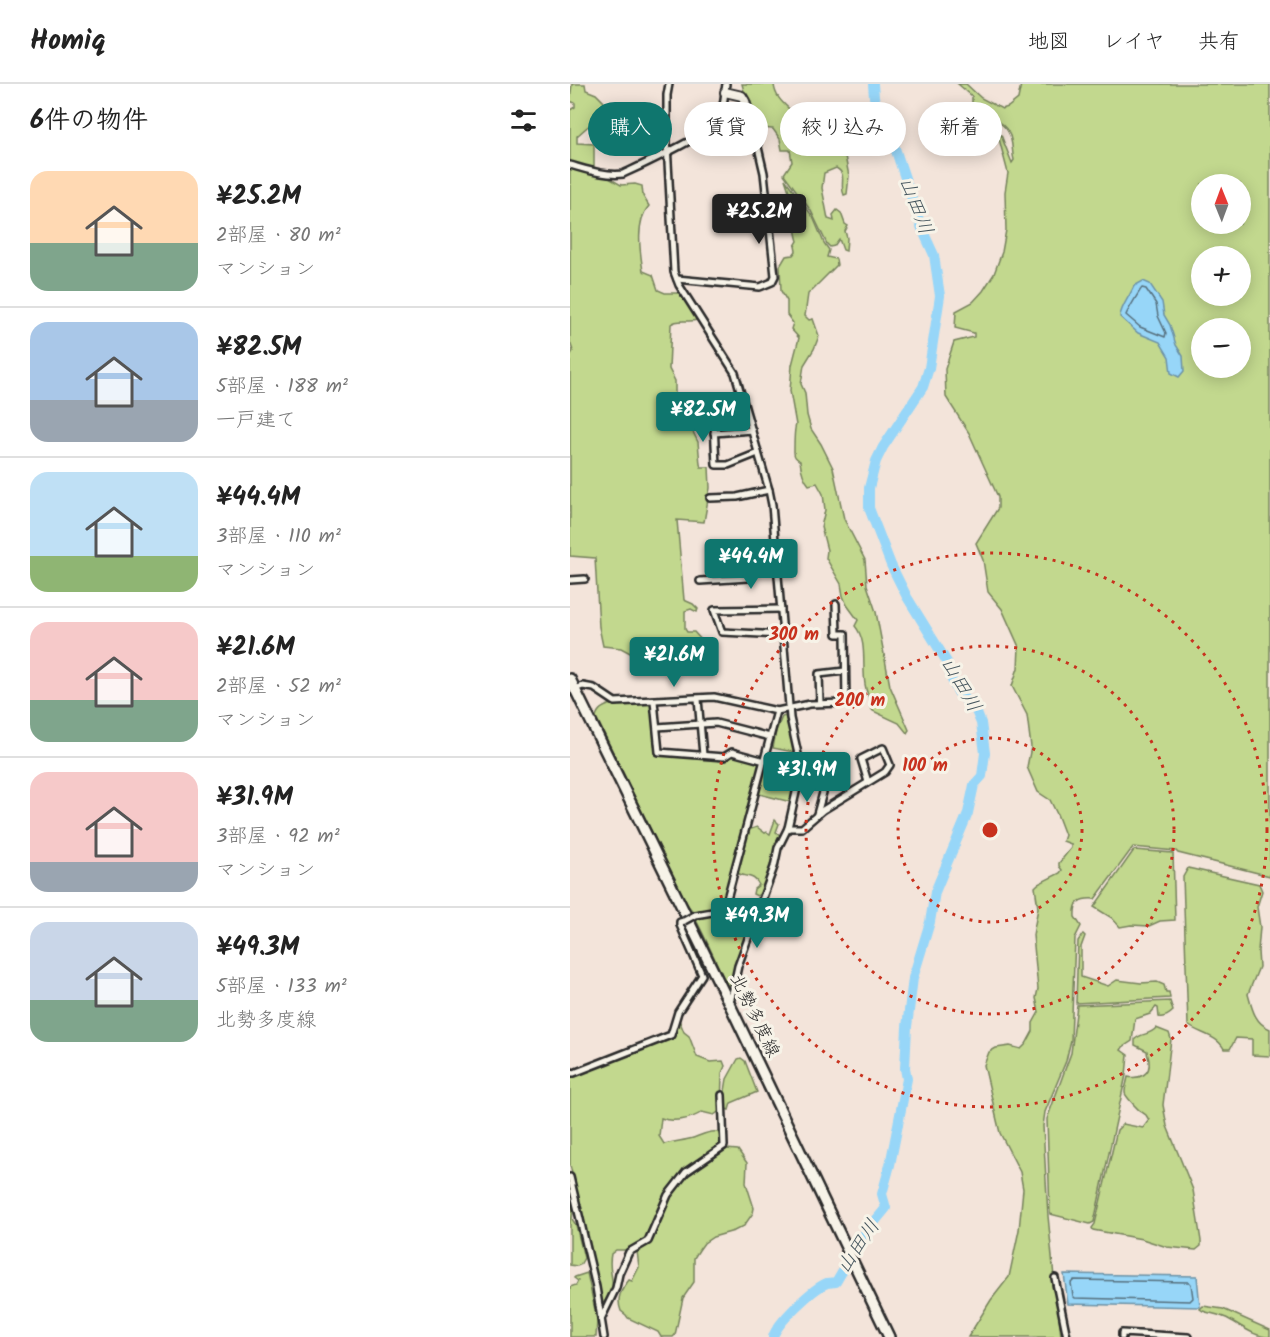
<!DOCTYPE html>
<html lang="ja">
<meta charset="utf-8">
<style>
body{margin:0;font-family:Kalam,"Klee One",sans-serif;background:#f6f6f6;color:#222;height:100vh;display:flex;flex-direction:column;font-size:22px;white-space:nowrap}
*{box-sizing:border-box;margin:0}
p{font-size:20px;color:#767676}
.icon{flex:none;width:33px;height:33px;fill:none;stroke:currentColor;stroke-width:2;stroke-linecap:round;stroke-linejoin:round}
.map{position:relative;flex:1;overflow:hidden}
.details{display:flex;flex-direction:column;background:#fff;width:570px}
.details>*{flex:none}
.hud{position:absolute;left:18px;top:18px;width:570px;height:54px;display:flex;gap:12px}
.needle{width:39px;rotate:359deg}
.fabs{position:absolute;left:621px;top:90px;display:grid;gap:12px}
.fabs a{display:grid;place-items:center;width:60px;height:60px;border-radius:50%;background:#fff;box-shadow:0 3px 15px #0003;font-size:30px}
.price{position:absolute;translate:-50% -51px;padding:0 14px;border-radius:6px;background:#0f766e;color:#fff;font-size:20px;line-height:39px;filter:drop-shadow(0 2px 3px #0008)}
.price::after{content:'';position:absolute;left:50%;top:36px;width:18px;height:14px;margin-left:-9px;background:inherit;clip-path:polygon(0 0,100% 0,50% 100%)}
.price.current{background:#222;color:#fff}
ul{padding:0;list-style:none}
li{display:flex;align-items:center;gap:18px;height:150px;padding:0 30px}
li+li{border-top:2px solid #e0e0e0}
li span{display:grid;place-items:center;flex:none;width:168px;height:120px;border-radius:18px;color:#555}
li>.icon{margin-inline-start:auto}
span .icon{width:72px;height:72px;fill:#fffc;stroke-width:1}
li b{font-size:26px}
h2{display:flex;justify-content:space-between;align-items:center;height:72px;padding:0 30px;font-size:26px}
.pill{padding:0 21px;border-radius:27px;background:#fff;box-shadow:0 3px 15px #0003;font-size:21px;line-height:54px}
.pill.current{background:#0f766e;color:#fff}
header{display:flex;align-items:center;gap:36px;box-sizing:border-box;height:84px;padding:0 30px;background:#fff;border-bottom:2px solid #e0e0e0}
header strong{font-size:28px}
nav{display:flex;gap:33px;margin-inline-start:auto;font-size:21px}
main{display:flex;flex:1;min-height:0}
.map>svg:first-child{display:block}
.green{fill:#c2d88e;stroke:#76825c;stroke-width:1.5;fill-rule:evenodd}
.water{fill:#97d6f8;stroke:#6c92a6;stroke-width:1.5}
.lines{fill:none;stroke-linecap:round;stroke-linejoin:round}
.shore{stroke:#566f7d;stroke-width:1.5}
.river{stroke:#97d6f8;stroke-width:10}
.street-casing{stroke:#2b2b2b;stroke-width:10}
.secondary-casing{stroke:#2b2b2b;stroke-width:12}
.primary-casing{stroke:#2b2b2b;stroke-width:14}
.street{stroke:#f7f3e8;stroke-width:5}
.secondary{stroke:#f7f3e8;stroke-width:8}
.primary{stroke:#f7f3e8;stroke-width:9}
.street-bridge-casing{stroke:#2b2b2b;stroke-width:10;stroke-linecap:butt}
.street-bridge{stroke:#f7f3e8;stroke-width:5}
.ring{fill:none;stroke:#c8321e;stroke-width:3;stroke-dasharray:3 6}
.labels{text-anchor:middle;dominant-baseline:central;stroke-width:6;stroke-linejoin:round;paint-order:stroke}
.street-label{font-size:18px;fill:#2b2b2b;stroke:#f7f3e8}
.water-label{font-size:20px;font-style:italic;fill:#46565e;stroke:#f7f3e8}
.centre{fill:#c8321e;stroke:#f7f3e8;stroke-width:3}
.ring-label{font-size:18px;text-anchor:middle;font-weight:bold;fill:#c8321e;stroke:#f7f3e8;stroke-width:6;stroke-linejoin:round;paint-order:stroke}
</style>
<header>
<strong>Homiq</strong>
<nav><a>地図</a><a>レイヤ</a><a>共有</a></nav>
</header>
<main>
<section class="details">
<h2>6件の物件<svg class="icon" aria-label="filters" viewBox="0 0 24 24"><path d="M4 7h16M4 17h16"/><circle cx="9" cy="7" r="2"/><circle cx="15" cy="17" r="2"/></svg></h2>
<ul>
<li><span style="background:linear-gradient(#ffd9b3 60%,#7fa58c 0)"><svg class="icon" aria-label="home" viewBox="0 0 24 24"><path d="M3 11l9-7 9 7M6 9v11h12V9"/></svg></span><div><b>¥25.2M</b><p>2部屋 · 80 m²</p><p>マンション</p></div></li>
<li><span style="background:linear-gradient(#a9c7e8 65%,#9aa5b1 0)"><svg class="icon" aria-label="home" viewBox="0 0 24 24"><path d="M3 11l9-7 9 7M6 9v11h12V9"/></svg></span><div><b>¥82.5M</b><p>5部屋 · 188 m²</p><p>一戸建て</p></div></li>
<li><span style="background:linear-gradient(#bfe0f5 70%,#8fb573 0)"><svg class="icon" aria-label="home" viewBox="0 0 24 24"><path d="M3 11l9-7 9 7M6 9v11h12V9"/></svg></span><div><b>¥44.4M</b><p>3部屋 · 110 m²</p><p>マンション</p></div></li>
<li><span style="background:linear-gradient(#f6c9c9 65%,#7fa58c 0)"><svg class="icon" aria-label="home" viewBox="0 0 24 24"><path d="M3 11l9-7 9 7M6 9v11h12V9"/></svg></span><div><b>¥21.6M</b><p>2部屋 · 52 m²</p><p>マンション</p></div></li>
<li><span style="background:linear-gradient(#f6c9c9 75%,#9aa5b1 0)"><svg class="icon" aria-label="home" viewBox="0 0 24 24"><path d="M3 11l9-7 9 7M6 9v11h12V9"/></svg></span><div><b>¥31.9M</b><p>3部屋 · 92 m²</p><p>マンション</p></div></li>
<li><span style="background:linear-gradient(#c9d6e8 65%,#7fa58c 0)"><svg class="icon" aria-label="home" viewBox="0 0 24 24"><path d="M3 11l9-7 9 7M6 9v11h12V9"/></svg></span><div><b>¥49.3M</b><p>5部屋 · 133 m²</p><p>北勢多度線</p></div></li>
</ul>
</section>
<div class="map">
<svg width="700" height="1253" viewBox="0 0 700 1253">
<rect width="100%" height="100%" fill="#f3e4da"/>
<filter id="ink" filterUnits="userSpaceOnUse"><feTurbulence type="fractalNoise" baseFrequency=".0167" numOctaves="2"/><feDisplacementMap in="SourceGraphic" scale="12" xChannelSelector="R" yChannelSelector="G"/><feConvolveMatrix kernelMatrix="1 2 1 2 8 2 1 2 1" color-interpolation-filters="sRGB"/></filter>
<g filter="url(#ink)">
<g class="green">
<polygon points="2,0 15,0 16,6 26,10 34,18 32,24 33,29 7,52 7,59 24,60 24,84 0,79 0,26 5,23 5,19 0,17"/>
<path d="M204,0C205,18 222,24 231,38L260,44L264,50L266,59L273,67L275,72L279,92L277,110L274,111C269,101 278,90 266,84L254,89L252,104L258,135L264,137L263,131L267,126L271,129L275,140L278,142L275,147L277,154L276,167L273,166L269,155L264,162L260,163L257,160L241,127L214,90L222,78L220,66H212L210,55L203,45C182,46 177,17 172,0Z"/>
<path d="M388,0H396L411,14L432,25L438,23L448,15L451,0H700V792L608,769L606,767L563,763L525,815C510,814 504,817 505,833L511,842L505,854L501,956L496,977L475,1028L473,1042L478,1132L484,1193C480,1199 482,1207 487,1213L491,1253H398L421,1216L439,1193L449,1146L453,1105L450,1088L430,1049L414,981L419,968L426,964L440,962L451,965L456,960L463,947V939L469,928L466,914L468,905L463,851L468,824L465,803L468,800L490,789L492,786L489,782V779L501,764V760L493,757L495,751L487,730L480,716L468,708L457,683L461,663L457,631L442,602L448,584L449,563L432,525L418,508L413,476L406,459L428,424V413L399,349L376,313L375,285L384,258L404,253V249L385,244L386,227L403,218L413,207L424,190L432,168L436,146L435,108L438,89L428,51H431L442,79L444,76C442,69 443,63 441,56C438,37 416,33 402,22V12ZM632,100H670V140H632ZM632,172H670V212H632ZM632,244H670V284H632Z"/>
<path d="M0,84L39,94L51,101L65,100L72,102L73,112L79,122C65,137 70,168 73,187L83,191L88,206L95,209H111L127,233V236C118,239 108,234 101,240L99,285L105,297V337L120,342L128,358L130,380L131,383H139L140,404L134,438L107,436L114,516L123,520L128,525L127,528L121,525L115,527V545L117,548H124L134,559L132,572L101,567L77,571L62,570L51,564L33,562L29,543L25,474L0,472V272L3,267L0,258Z"/>
<path d="M215,95L243,133L254,159L259,166L257,173L266,175L267,181L238,210L235,232L239,236L243,235L249,252L244,265L234,281L231,300L235,309L237,331L241,345L251,360L263,384L274,435L295,476L297,501L306,528L320,602L339,646L337,649L329,639L303,627L300,623L302,618C286,597 302,562 285,542L288,536L277,521L273,512L271,500L256,474L257,466L251,443L255,426L253,410L247,399L239,401C233,394 231,386 230,377C226,374 224,373 224,368C224,364 224,345 226,341L220,307L222,281L229,254L221,245L223,239L217,231V217L211,207L210,182L216,172L223,171L226,167L225,162L228,157C224,145 225,132 219,119L222,116Z"/>
<path d="M80,620L82,621L88,669L154,675L163,671L193,678L153,823L150,824L124,829L117,820L26,633C30,614 65,620 80,620Z"/>
<polygon points="215,632 225,666 223,668 203,664 206,647 212,633"/>
<polygon points="195,686 224,697 225,700 221,718 189,710"/>
<path d="M205,736L209,740L206,748L211,752C203,768 201,802 187,812L183,810L184,805L189,801C184,790 176,794 167,789L178,746L187,743L195,749L197,748L200,750Z"/>
<polygon points="564,766 603,769 605,836 590,837 579,842 561,841 550,843 542,834 524,823"/>
<path d="M618,784L689,800L692,807L687,823L690,843L688,867L689,883L678,910C682,925 685,939 700,945V972L682,971V955L666,954L660,965H654C647,951 629,950 618,941L613,793Z"/>
<path d="M162,817L169,822L181,826L183,833L159,901H157C146,879 137,856 126,836L127,833L151,829L158,819Z"/>
<polygon points="513,850 515,852 511,863 511,893 538,902 547,896 571,899 587,898 594,901 596,908 599,908 600,914 506,919 508,857"/>
<path d="M600,917L603,927C599,931 595,934 589,933L588,924L586,923L580,930L565,935L562,957L553,963L551,966L558,971L556,991L524,1138L520,1140L480,1130L477,1035L501,969L507,921Z"/>
<path d="M108,933L114,948L119,952L127,973L140,978L153,977L155,982L152,989L151,1026L144,1031L132,1028C122,1035 103,1039 91,1034L89,1052L94,1060C102,1058 111,1057 119,1055C130,1053 137,1046 148,1048L152,1057L151,1063L109,1093L76,1157L59,1166H46L41,1170C36,1193 52,1199 32,1221L0,1081V991L102,952Z"/>
<path d="M586,944L599,949L601,955L593,1021L597,1042L623,1106L631,1157V1162L626,1166L597,1163L572,1155L523,1146L522,1144L525,1140L547,1046L553,1040L573,1044L579,1036L576,1031C570,1027 568,1026 564,1021C552,1007 554,1012 558,993C569,995 581,991 579,977C579,974 577,971 577,967L565,961V955C572,949 580,951 586,944Z"/>
<polygon points="171,974 175,977 187,1008 161,1019 159,1026 155,1025 154,1013 157,995 168,975"/>
<path d="M156,1065L168,1066L177,1079L176,1099L184,1124L183,1129L174,1142L164,1147L143,1153L134,1159L129,1166L124,1174V1198L113,1214L105,1251L103,1253H91L88,1248L58,1234L56,1231L51,1227C46,1214 51,1206 59,1196L62,1197L69,1183L67,1167C95,1150 88,1132 102,1109C112,1092 138,1072 156,1065Z"/>
<polygon points="0,1113 3,1128 2,1135 6,1141 14,1174 10,1181 7,1182 0,1181"/>
<polygon points="17,1189 27,1235 26,1253 0,1253 0,1203 6,1201 8,1197 4,1194 5,1193"/>
<path d="M633,1222L653,1225L700,1246V1253C685,1253 673,1243 660,1236C652,1231 642,1230 633,1227L630,1225Z"/>
</g>
<g class="water">
<path d="M573,197L580,200L592,218L594,231L600,241L606,261L613,272L614,287L609,293L601,289L599,273L590,258L568,249L550,233C550,224 560,212 564,202Z"/>
<polygon points="494,1190 627,1192 630,1223 498,1220"/>
</g>
<g class="lines">
<g class="shore">
<path d="M572,204L576,205L586,220L588,232L596,249L595,253L570,243L556,231C557,228 570,206 572,204Z"/>
<polygon points="504,1196 619,1198 621,1200 623,1214 620,1217 505,1214 503,1212 501,1199"/>
</g>
<path class="river" d="M203,1253C207,1239 242,1205 257,1199C257,1199 266,1198 266,1198L293,1152L316,1124L312,1110L320,1081L337,995L335,984L337,943L343,894L360,838L365,808L398,729L404,701L412,692L415,669L411,639L406,627L388,608L382,596L377,578L337,513L321,481L299,424V404L306,377L313,363L353,303L359,284L370,212L364,171L352,145L320,49L310,31L304,13L303,0"/>
<g class="street-casing">
<g id="street">
<polyline points="99,0 97,11 97,60 104,188 109,201 165,289 199,406 202,421 220,634 228,670 229,695 218,744 208,764 204,783 168,882 160,919"/>
<path d="M0,81C18,86 35,92 53,90C72,81 138,51 148,37C154,27 154,12 156,0"/>
<polyline points="107,195 190,203 202,198 205,192 194,89 184,46"/>
<polyline points="173,316 143,319 146,381 158,381 188,369"/>
<polyline points="144,349 182,346"/>
<polyline points="140,414 167,413 199,406"/>
<polyline points="0,496 15,495"/>
<polyline points="130,497 178,494 176,467 206,467"/>
<polyline points="211,525 144,526 152,548 213,551"/>
<polyline points="5,605 13,602 24,604 45,618 144,613 207,627"/>
<polyline points="128,615 133,671"/>
<polyline points="84,617 89,668 154,673 162,668 195,677"/>
<polyline points="250,619 249,590 275,587"/>
<polyline points="87,643 146,639 200,653"/>
<polyline points="247,730 254,705"/>
<polyline points="218,744 232,744 253,726 315,688 320,681 313,664 291,675 298,698"/>
<polyline points="125,831 154,826 207,627 240,620 276,619 275,550 267,550 266,520"/>
<polyline points="0,987 1,989 4,989 101,951 108,928 132,891 110,841 110,838 114,837"/>
<polyline points="0,1093 26,1203 34,1253"/>
<polyline points="485,1194 497,1253"/>
<polyline points="31,1235 46,1204 49,1190 59,1168 78,1157 98,1111 116,1088 154,1062 152,1011"/>
<polyline points="552,1253 552,1249 618,1253"/>
</g>
</g>
<g class="secondary-casing">
<polyline id="secondary" points="155,8 172,12 175,17 184,46"/>
</g>
<g class="primary-casing">
<polyline id="primary" points="0,595 160,921 319,1253"/>
</g>
<use href="#street" class="street"/>
<use href="#secondary" class="secondary"/>
<use href="#primary" class="primary"/>
<g class="street-bridge-casing">
<polyline id="street-bridge" points="114,837 125,831"/>
</g>
<use href="#street-bridge" class="street-bridge"/>
</g>
</g>
<g class="ring">
<circle cx="420" cy="746" r="92"/>
<circle cx="420" cy="746" r="184"/>
<circle cx="420" cy="746" r="277"/>
</g>
<g class="labels">
<g class="street-label">
<text transform="translate(184 932) rotate(64)">北勢多度線</text>
</g>
<g class="water-label">
<text transform="translate(345 122) rotate(69)">山田川</text>
<text transform="translate(390 601) rotate(60)">山田川</text>
<text transform="translate(289 1163) rotate(-56)">山田川</text>
</g>
</g>
<circle cx="420" cy="746" r="9" class="centre"/>
<g class="ring-label">
<text x="224" y="556">300 m</text>
<text x="290" y="622">200 m</text>
<text x="355" y="687">100 m</text>
</g>
</svg>
<div class="fabs">
<a><svg class="needle" viewBox="-14 -14 28 28"><path d="M0-13l5 13h-10z" fill="#e53935"/><path d="M0 13l5-13h-10z" fill="#767676"/></svg></a>
<a>+</a>
<a>−</a>
</div>
<b class="price current" style="left:189px;top:161px">¥25.2M</b>
<b class="price" style="left:133px;top:359px">¥82.5M</b>
<b class="price" style="left:181px;top:506px">¥44.4M</b>
<b class="price" style="left:104px;top:604px">¥21.6M</b>
<b class="price" style="left:237px;top:719px">¥31.9M</b>
<b class="price" style="left:187px;top:865px">¥49.3M</b>
<div class="hud">
<a class="pill current">購入</a>
<a class="pill">賃貸</a>
<a class="pill">絞り込み</a>
<a class="pill">新着</a>
</div>
</div>
</main>
